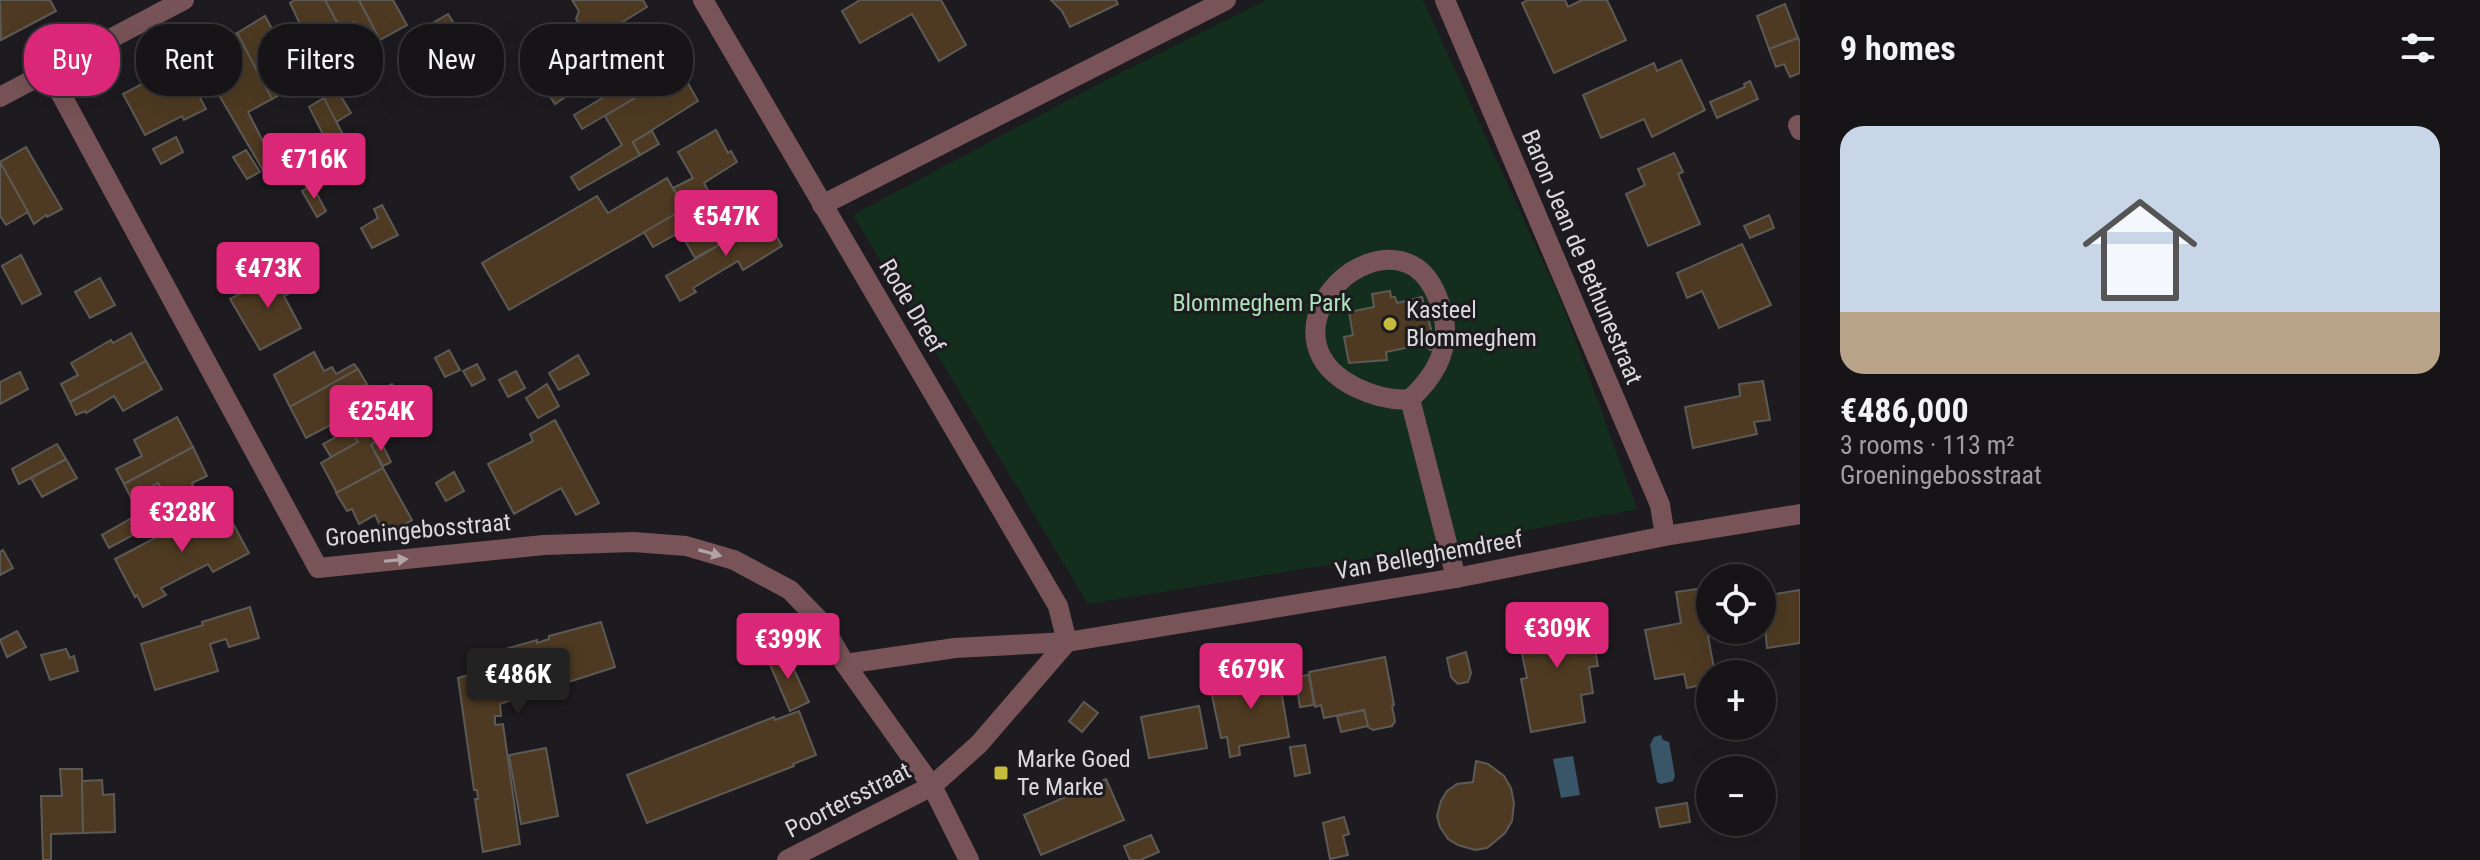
<!DOCTYPE html>
<meta charset="utf-8">
<style>
body{margin:0;font-family:"Roboto Condensed",sans-serif;background:#1f1d20;color:#f1f3f6;height:100vh;display:flex;flex-direction:column;font-size:30px;white-space:nowrap}
*{box-sizing:border-box;margin:0}
p{font-size:26px;color:#9e9ea1}
.icon{flex:none;width:44px;height:44px;fill:none;stroke:currentColor;stroke-width:2;stroke-linecap:round;stroke-linejoin:round}
.map{position:relative;flex:1;overflow:hidden}
.drawer{display:flex;flex-direction:column;background:#161417;width:680px}
.drawer>*{flex:none}
.guide{position:absolute;left:24px;top:24px;width:760px;height:72px;display:flex;gap:16px}
.fabs{position:absolute;left:1696px;top:564px;display:grid;gap:16px}
.fabs a{display:grid;place-items:center;width:80px;height:80px;border-radius:50%;background:#161417;box-shadow:0 8px 32px #0002,0 0 0 2px #353336;font-size:40px}
.price{position:absolute;translate:-50% -68px;padding:0 18px;border-radius:8px;background:#db2777;color:#fff;font-size:26px;line-height:52px;filter:drop-shadow(0 2px 4px #0008)}
.price::after{content:'';position:absolute;left:50%;top:48px;width:24px;height:18px;margin-left:-12px;background:inherit;clip-path:polygon(0 0,100% 0,50% 100%)}
.price.selected{background:#222;color:#fff}
ul{padding:0;list-style:none}
li{display:grid;align-content:center;gap:16px;height:424px;padding:0 40px}
li+li{border-top:2px solid #353336}
li span{display:grid;place-items:center;height:248px;border-radius:24px;color:#555}
li>.icon{margin-inline-start:auto}
span .icon{width:144px;height:144px;fill:#fffc;stroke-width:1}
li b{font-size:34px}
h2{display:flex;justify-content:space-between;align-items:center;height:96px;padding:0 40px;font-size:34px}
.pill{padding:0 28px;border-radius:32px;background:#161417;box-shadow:0 8px 32px #0002,0 0 0 2px #353336;font-size:28px;line-height:72px}
.pill.selected{background:#db2777;color:#fff}
main{display:flex;flex:1;min-height:0}
.map>svg:first-child{display:block}
.green{fill:#142e1d}
.water{fill:#395668}
.building{fill:#4e3a22;stroke:#5d5a56;stroke-width:2}
.lines{fill:none;stroke-linecap:round;stroke-linejoin:round}
.minor{stroke:#785458;stroke-width:20}
.oneway{fill:#b3a4a7}
.poi-dot{fill:#c7bb3c;stroke:#1d1b1f;stroke-width:3}
.labels{text-anchor:middle;dominant-baseline:central;stroke-width:6;stroke-linejoin:round;paint-order:stroke}
.street-label{font-size:24px;fill:#dad9db;stroke:#1d1b1f}
.park-label{font-size:24px;fill:#ace1ba;stroke:#1d1b1f}
.poi-label{font-size:24px;fill:#dad9db;stroke:#1d1b1f;text-anchor:start}
</style>
<main>
<div class="map">
<svg width="1800" height="860" viewBox="0 0 1800 860">
<rect width="100%" height="100%" fill="#1d1b1f"/>
<polygon class="green" points="1266,0 1423,0 1562,303 1637,509 1461,543 1088,604 853,215 1102,82"/>
<g class="water">
<polygon points="1661,735 1663,740 1669,742 1675,776 1673,781 1661,784 1657,782 1650,745 1654,737"/>
<polygon points="1573,756 1580,795 1561,798 1553,759"/>
</g>
<g class="building">
<polygon points="0,0 50,0 56,11 1,40"/>
<polygon points="295,0 325,0 365,74 349,83 331,51 339,46 337,43 332,45 327,35 310,45 290,3"/>
<polygon points="325,0 359,0 380,40 366,49 354,22 342,31"/>
<polygon points="359,0 393,0 407,25 380,40"/>
<polygon points="572,0 643,0 647,7 603,34 600,30 583,30 576,19 579,11"/>
<polygon points="860,0 941,0 966,45 939,61 912,14 860,43 842,11"/>
<polygon points="1051,0 1116,0 1118,4 1070,27 1062,11"/>
<polygon points="1528,0 1565,0 1568,7 1582,0 1607,0 1626,40 1554,73 1522,3"/>
<polygon points="1785,4 1798,38 1769,49 1757,16"/>
<polygon points="448,14 456,27 425,46 417,32"/>
<polygon points="265,16 288,58 286,59 298,84 272,99 237,33"/>
<polygon points="237,33 272,99 248,112 278,171 267,177 213,85 228,77 212,47"/>
<polygon points="1798,38 1800,41 1800,73 1790,77 1784,64 1776,67 1769,49"/>
<polygon points="663,42 681,71 582,129 574,115 624,85 616,70"/>
<polygon points="1681,60 1705,110 1652,137 1644,119 1601,138 1583,95 1654,63 1657,71"/>
<polygon points="182,63 206,109 184,120 182,116 145,135 123,94"/>
<polygon points="681,71 698,101 633,142 640,155 579,190 571,177 622,145 605,116"/>
<polygon points="571,77 577,89 555,104 547,92"/>
<polygon points="1750,81 1758,99 1717,118 1710,102 1745,87 1744,84"/>
<polygon points="334,85 351,113 336,122 320,92"/>
<polygon points="324,98 348,144 332,152 309,107"/>
<polygon points="716,130 728,153 731,151 737,162 704,183 710,194 685,209 673,188 693,178 678,152"/>
<polygon points="652,131 659,144 640,155 633,142"/>
<polygon points="176,137 183,152 161,164 153,149"/>
<polygon points="26,147 62,209 47,217 46,215 34,224 0,162"/>
<polygon points="246,150 260,172 247,179 233,157"/>
<polygon points="1674,153 1683,172 1678,174 1700,224 1648,246 1626,194 1645,185 1638,169"/>
<polygon points="0,162 28,212 6,225 0,216"/>
<polygon points="667,178 685,209 509,310 482,263 597,196 608,213"/>
<polygon points="312,185 326,211 317,217 302,191"/>
<polygon points="753,192 766,218 695,258 680,232 653,247 644,232 710,194 717,206 731,199 735,205"/>
<polygon points="382,205 398,235 372,248 361,228 378,218 374,209"/>
<polygon points="1769,215 1774,228 1750,238 1744,226"/>
<polygon points="766,218 782,246 743,270 738,261 693,288 696,292 680,301 666,276"/>
<polygon points="1742,244 1771,305 1719,328 1702,291 1687,298 1677,273"/>
<polygon points="21,255 41,294 22,304 2,266"/>
<polygon points="286,269 296,290 284,296 301,328 260,350 230,299"/>
<polygon points="100,278 115,305 90,318 75,292"/>
<polygon points="1390,291 1391,297 1395,297 1397,303 1422,297 1433,336 1436,337 1436,348 1430,350 1424,344 1386,352 1387,360 1349,363 1344,337 1353,335 1349,312 1374,307 1372,294"/>
<polygon points="131,333 146,361 70,402 61,384 78,375 71,363 111,340 113,343"/>
<polygon points="449,350 460,370 445,377 435,358"/>
<polygon points="314,352 324,371 332,367 336,374 354,364 358,369 290,407 274,375"/>
<polygon points="578,355 589,374 559,390 549,373"/>
<polygon points="146,361 162,389 123,411 114,396 86,413 85,411 76,415 70,402"/>
<polygon points="477,364 485,379 472,386 463,371"/>
<polygon points="358,369 367,384 337,400 346,417 306,438 290,407"/>
<polygon points="516,371 525,388 508,397 499,380"/>
<polygon points="20,372 28,389 0,404 0,382"/>
<polygon points="1763,381 1770,420 1754,422 1757,434 1693,448 1685,407 1740,396 1739,384"/>
<polygon points="392,384 401,402 372,417 361,400"/>
<polygon points="547,384 559,406 538,418 526,398"/>
<polygon points="388,409 393,418 385,423 391,434 371,445 383,468 337,493 321,463 358,442 350,429"/>
<polygon points="177,417 193,447 124,484 116,469 142,456 134,440"/>
<polygon points="555,420 599,503 576,515 561,488 514,514 488,464 533,441 530,434"/>
<polygon points="350,429 358,442 331,457 323,444"/>
<polygon points="380,440 391,462 383,466 371,445"/>
<polygon points="57,444 66,459 19,484 12,469"/>
<polygon points="193,447 207,476 192,483 194,489 168,500 158,483 131,498 124,484"/>
<polygon points="66,459 77,478 42,497 31,478"/>
<polygon points="383,468 412,520 385,535 375,515 359,524 352,509 347,511 336,493"/>
<polygon points="454,472 464,491 446,501 436,483"/>
<polygon points="158,483 167,499 140,513 131,498"/>
<polygon points="213,493 219,504 193,518 187,507"/>
<polygon points="222,503 249,553 213,572 208,564 161,588 166,595 143,607 137,595 135,597 115,559"/>
<polygon points="139,514 146,528 109,548 102,535"/>
<polygon points="3,550 13,568 0,575 0,552"/>
<polygon points="1710,587 1710,630 1717,630 1718,634 1708,636 1715,674 1710,674 1710,683 1687,688 1684,674 1655,679 1645,630 1681,623 1676,592"/>
<polygon points="1800,590 1800,643 1767,648 1762,596"/>
<polygon points="250,607 259,638 229,647 226,639 210,644 218,671 155,690 141,644 203,625 202,622"/>
<polygon points="1588,613 1598,666 1589,667 1593,693 1581,695 1585,722 1531,732 1521,679 1527,678 1516,625"/>
<polygon points="601,622 615,667 500,704 501,716 495,716 495,725 503,724 520,844 483,852 475,799 478,799 477,790 474,790 458,678 506,664 502,650 537,640 537,643 549,639 549,636"/>
<polygon points="17,631 26,647 7,657 0,640"/>
<polygon points="66,649 70,658 74,656 78,671 50,680 41,655"/>
<polygon points="785,650 809,702 790,711 767,658"/>
<polygon points="1466,652 1471,673 1468,682 1458,684 1451,677 1447,658"/>
<polygon points="1385,657 1394,705 1392,706 1395,721 1392,726 1373,730 1368,727 1364,710 1324,718 1321,705 1315,707 1309,672"/>
<polygon points="1278,672 1289,737 1239,746 1240,755 1230,757 1227,737 1221,738 1211,691 1227,687 1227,681"/>
<polygon points="1309,675 1314,705 1300,707 1295,677"/>
<polygon points="1084,702 1098,713 1082,732 1069,721"/>
<polygon points="1199,706 1207,748 1149,758 1141,717"/>
<polygon points="1364,710 1368,726 1341,732 1337,716"/>
<polygon points="799,711 816,755 793,764 794,766 647,823 627,775 774,717 775,720"/>
<polygon points="1305,745 1310,773 1295,776 1290,747"/>
<polygon points="546,748 558,816 521,824 509,755"/>
<polygon points="1476,761 1488,764 1504,776 1511,788 1514,803 1512,821 1505,833 1487,848 1475,850 1458,845 1448,839 1440,827 1437,816 1441,801 1447,791 1457,784 1473,782"/>
<polygon points="60,769 82,769 83,833 51,834 51,860 43,860 41,796 62,796"/>
<polygon points="1106,779 1124,820 1041,855 1024,815"/>
<polygon points="102,780 103,795 114,794 115,832 83,833 82,781"/>
<polygon points="1687,803 1690,822 1660,827 1656,808"/>
<polygon points="1344,817 1349,834 1343,836 1348,855 1330,859 1323,823"/>
<polygon points="1151,835 1159,852 1140,860 1130,860 1124,846"/>
</g>
<g class="lines">
<g class="minor">
<polyline points="703,0 1058,606 1067,642"/>
<polyline points="1445,0 1660,505 1665,536"/>
<polyline points="49,72 318,568 544,545 633,542 686,546 734,560 790,590 821,622 845,664 932,786 969,860"/>
<polyline points="0,97 184,0"/>
<polyline points="1798,125 1800,130"/>
<polyline points="822,205 1226,0"/>
<path d="M1410,399C1391,401 1374,396 1357,388C1260,341 1355,231 1415,267C1426,274 1432,284 1437,296C1455,337 1442,370 1410,399L1456,578"/>
<polyline points="845,664 955,648 1067,642 1456,578 1665,536 1800,514"/>
<polyline points="787,860 932,786 979,744 1067,642"/>
</g>
</g>
<defs><path id="oneway-solid" d="M-6-.8H1V-3.2L6.5 0L1 3.2V.8H-6Z" transform="scale(2)"/></defs>
<g class="oneway">
<use href="#oneway-solid" transform="translate(710 553) rotate(15)"/>
<use href="#oneway-solid" transform="translate(396 560) rotate(-6)"/>
</g>
<g class="poi-dot">
<circle cx="1390" cy="324" r="8"/>
<rect x="993" y="765" width="16" height="16" rx="4"/>
</g>
<g class="labels">
<g class="street-label">
<text transform="translate(1582 257) rotate(67)">Baron Jean de Bethunestraat</text>
<text transform="translate(912 306) rotate(59)">Rode Dreef</text>
<text transform="translate(418 530) rotate(-5)">Groeningebosstraat</text>
<text transform="translate(1429 555) rotate(-10)">Van Belleghemdreef</text>
<text transform="translate(848 800) rotate(-27)">Poortersstraat</text>
</g>
<g class="park-label">
<text x="1262" y="303">Blommeghem Park</text>
</g>
<g class="poi-label">
<text x="1406" y="310">Kasteel<tspan x="1406" dy="28">Blommeghem</tspan></text>
<text x="1017" y="759">Marke Goed<tspan x="1017" dy="28">Te Marke</tspan></text>
</g>
</g>
</svg>
<div class="fabs">
<a><svg class="icon" aria-label="locate" viewBox="0 0 24 24"><circle cx="12" cy="12" r="6"/><path d="M12 2v4M12 18v4M2 12h4M18 12h4"/></svg></a>
<a>+</a>
<a>−</a>
</div>
<b class="price" style="left:314px;top:201px">€716K</b>
<b class="price" style="left:726px;top:258px">€547K</b>
<b class="price" style="left:268px;top:310px">€473K</b>
<b class="price" style="left:381px;top:453px">€254K</b>
<b class="price" style="left:182px;top:554px">€328K</b>
<b class="price" style="left:1557px;top:670px">€309K</b>
<b class="price" style="left:788px;top:681px">€399K</b>
<b class="price" style="left:1251px;top:711px">€679K</b>
<b class="price selected" style="left:518px;top:716px">€486K</b>
<div class="guide">
<a class="pill selected">Buy</a>
<a class="pill">Rent</a>
<a class="pill">Filters</a>
<a class="pill">New</a>
<a class="pill">Apartment</a>
</div>
</div>
<section class="drawer">
<h2>9 homes<svg class="icon" aria-label="filters" viewBox="0 0 24 24"><path d="M4 7h16M4 17h16"/><circle cx="9" cy="7" r="2"/><circle cx="15" cy="17" r="2"/></svg></h2>
<ul>
<li><span style="background:linear-gradient(#c9d6e8 75%,#b9a48a 0)"><svg class="icon" aria-label="home" viewBox="0 0 24 24"><path d="M3 11l9-7 9 7M6 9v11h12V9"/></svg></span><div><b>€486,000</b><p>3 rooms · 113 m²</p><p>Groeningebosstraat</p></div></li>
</ul>
</section>
</main>
